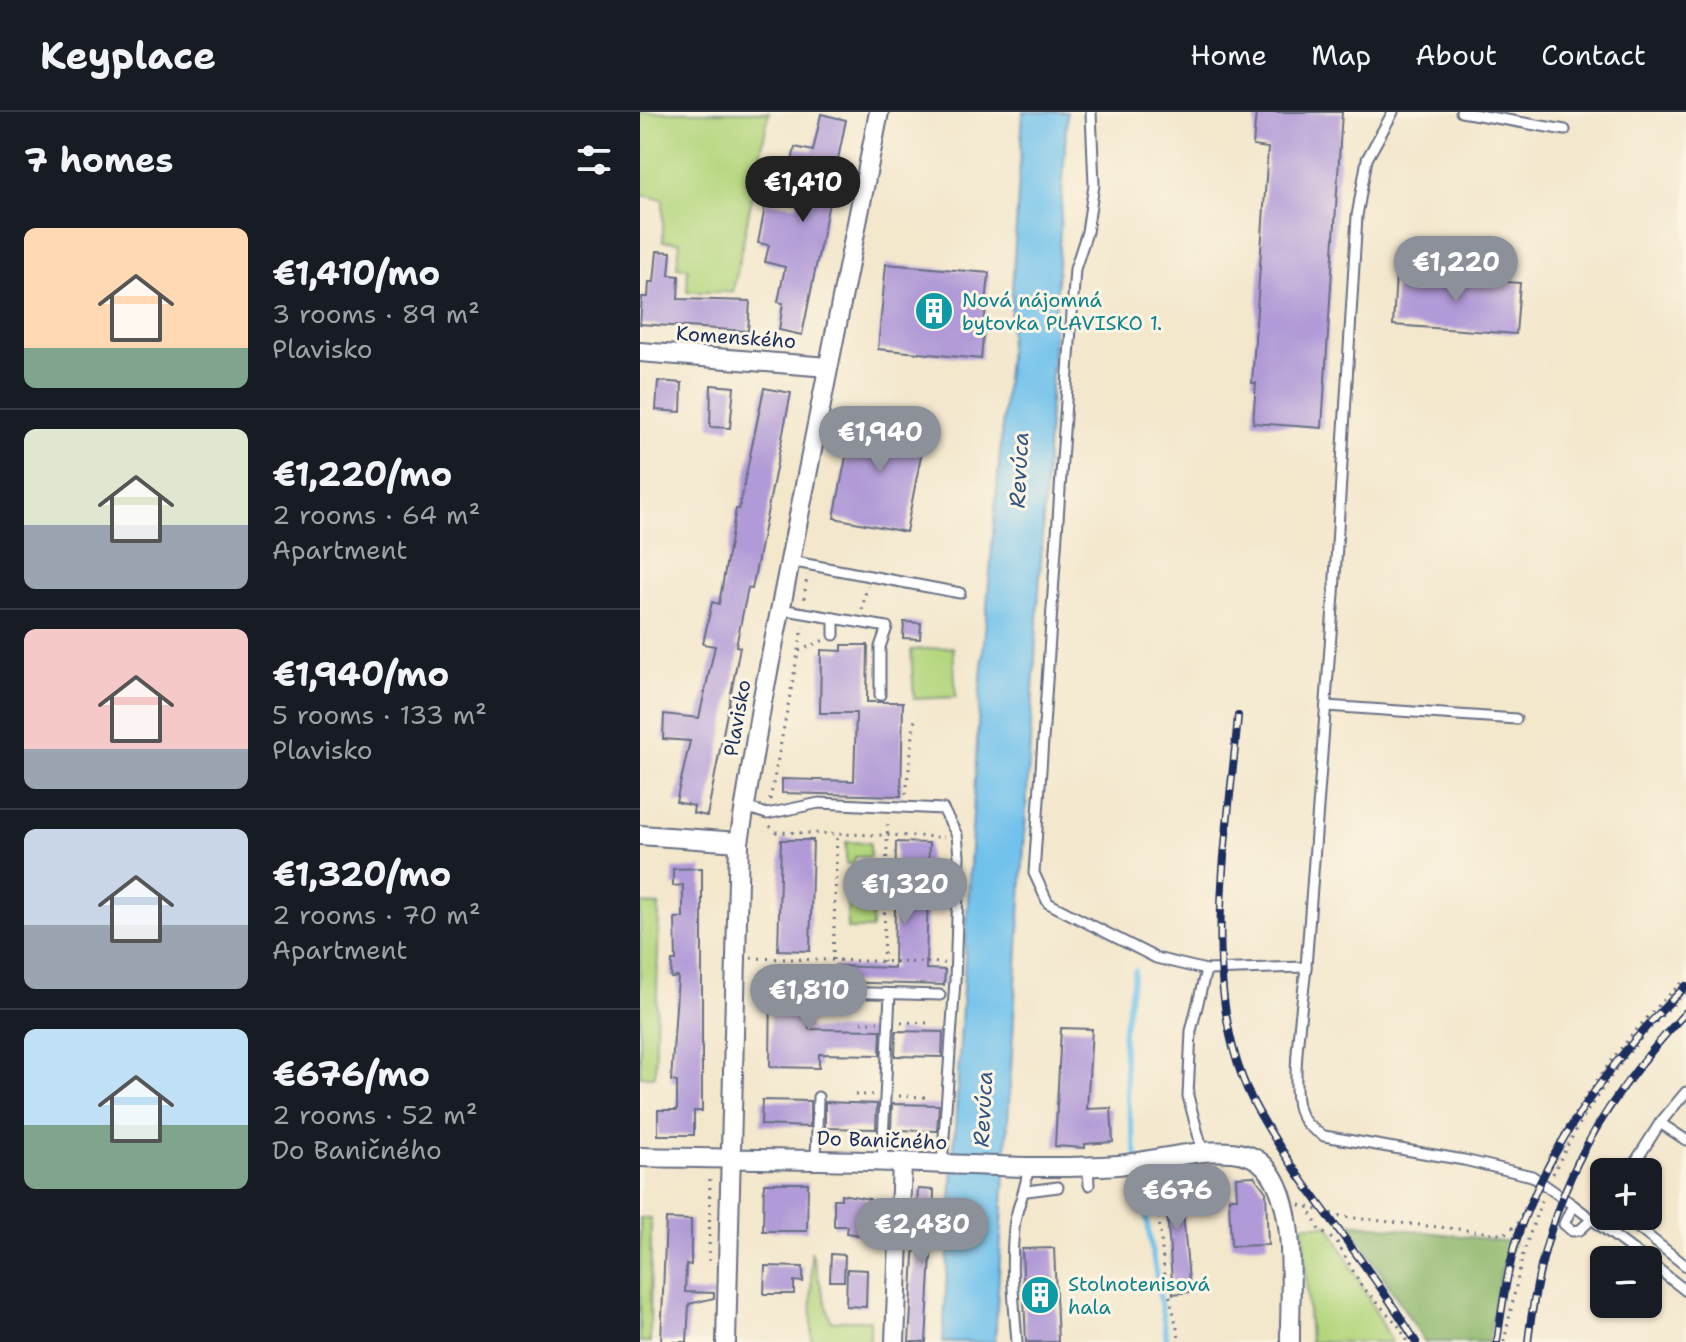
<!DOCTYPE html>
<meta charset="utf-8">
<style>
body{margin:0;font-family:"Shantell Sans",sans-serif;background:#20242c;color:#f1f3f6;height:100vh;display:flex;flex-direction:column;font-size:30px;white-space:nowrap}
*{box-sizing:border-box;margin:0}
p{font-size:26px;color:#9ea1a6}
.icon{flex:none;width:44px;height:44px;fill:none;stroke:currentColor;stroke-width:2;stroke-linecap:round;stroke-linejoin:round}
.map{position:relative;flex:1;overflow:hidden}
.panel{display:flex;flex-direction:column;background:#171b24;width:640px}
.panel>*{flex:none}
.tools{position:absolute;left:950px;top:1046px;display:grid;gap:16px}
.tools a{display:grid;place-items:center;width:72px;height:72px;border-radius:12px;background:#171b24;box-shadow:0 2px 6px #0004;font-size:40px}
.price{position:absolute;translate:-50% -68px;padding:0 18px;border-radius:28px;background:#8c9099;color:#fff;font-size:26px;line-height:52px;filter:drop-shadow(0 2px 4px #0008)}
.price::after{content:'';position:absolute;left:50%;top:48px;width:24px;height:18px;margin-left:-12px;background:inherit;clip-path:polygon(0 0,100% 0,50% 100%)}
.price.active{background:#222;color:#fff}
ul{padding:0;list-style:none}
li{display:flex;align-items:center;gap:24px;height:200px;padding:0 24px}
li+li{border-top:2px solid #363941}
li span{display:grid;place-items:center;flex:none;width:224px;height:160px;border-radius:12px;color:#555}
li>.icon{margin-inline-start:auto}
span .icon{width:96px;height:96px;fill:#fffc;stroke-width:1}
li b{font-size:34px}
h2{display:flex;justify-content:space-between;align-items:center;height:96px;padding:0 24px;font-size:34px}
header{display:flex;align-items:center;gap:48px;box-sizing:border-box;height:112px;padding:0 40px;background:#171b24;border-bottom:2px solid #363941}
header strong{font-size:38px}
nav{display:flex;gap:44px;margin-inline-start:auto;font-size:28px}
main{display:flex;flex:1;min-height:0}
.map>svg:first-child{display:block}
.green{fill:#b4d67d;stroke:#68826e;stroke-width:2}
.forest{fill:#8fb76c;stroke:#557365;stroke-width:2}
.water{fill:#70c1ec;stroke:#4678a5;stroke-width:2}
.lines{fill:none;stroke-linecap:round;stroke-linejoin:round}
.stream{stroke:#70c1ec;stroke-width:5}
.building{fill:#b09ad7}
.lane-casing{stroke:#676f84;stroke-width:13}
.street-casing{stroke:#676f84;stroke-width:22}
.path{stroke:#676f84;stroke-width:3;stroke-dasharray:2 6;stroke-linecap:butt}
.lane{stroke:#fff;stroke-width:9}
.street{stroke:#fff;stroke-width:18}
.rail-casing{stroke:#1b2f5e;stroke-width:8}
.rail{stroke:#fcf5e5;stroke-width:5;stroke-dasharray:15;stroke-linecap:butt}
.labels{text-anchor:middle;dominant-baseline:central;stroke-width:6;stroke-linejoin:round;paint-order:stroke}
.culture-label{font-size:20px;fill:#0d838f;stroke:#fcf5e5;text-anchor:start}
.street-label{font-size:20px;fill:#1b2f5e;stroke:#fcf5e5}
.water-label{font-size:22px;font-style:italic;fill:#305482;stroke:#fcf5e5}
</style>
<header>
<strong>Keyplace</strong>
<nav><a>Home</a><a>Map</a><a>About</a><a>Contact</a></nav>
</header>
<main>
<section class="panel">
<h2>7 homes<svg class="icon" aria-label="filters" viewBox="0 0 24 24"><path d="M4 7h16M4 17h16"/><circle cx="9" cy="7" r="2"/><circle cx="15" cy="17" r="2"/></svg></h2>
<ul>
<li><span style="background:linear-gradient(#ffd9b3 75%,#7fa58c 0)"><svg class="icon" aria-label="home" viewBox="0 0 24 24"><path d="M3 11l9-7 9 7M6 9v11h12V9"/></svg></span><div><b>€1,410/mo</b><p>3 rooms · 89 m²</p><p>Plavisko</p></div></li>
<li><span style="background:linear-gradient(#dfe7d0 60%,#9aa5b1 0)"><svg class="icon" aria-label="home" viewBox="0 0 24 24"><path d="M3 11l9-7 9 7M6 9v11h12V9"/></svg></span><div><b>€1,220/mo</b><p>2 rooms · 64 m²</p><p>Apartment</p></div></li>
<li><span style="background:linear-gradient(#f6c9c9 75%,#9aa5b1 0)"><svg class="icon" aria-label="home" viewBox="0 0 24 24"><path d="M3 11l9-7 9 7M6 9v11h12V9"/></svg></span><div><b>€1,940/mo</b><p>5 rooms · 133 m²</p><p>Plavisko</p></div></li>
<li><span style="background:linear-gradient(#c9d6e8 60%,#9aa5b1 0)"><svg class="icon" aria-label="home" viewBox="0 0 24 24"><path d="M3 11l9-7 9 7M6 9v11h12V9"/></svg></span><div><b>€1,320/mo</b><p>2 rooms · 70 m²</p><p>Apartment</p></div></li>
<li><span style="background:linear-gradient(#bfe0f5 60%,#7fa58c 0)"><svg class="icon" aria-label="home" viewBox="0 0 24 24"><path d="M3 11l9-7 9 7M6 9v11h12V9"/></svg></span><div><b>€676/mo</b><p>2 rooms · 52 m²</p><p>Do Baničného</p></div></li>
</ul>
</section>
<div class="map">
<svg width="1046" height="1230" viewBox="0 0 1046 1230">
<rect width="100%" height="100%" fill="#fcf5e5"/>
<filter id="ink" filterUnits="userSpaceOnUse"><feTurbulence type="fractalNoise" baseFrequency=".0125" numOctaves="2"/><feDisplacementMap in="SourceGraphic" scale="16" xChannelSelector="R" yChannelSelector="G"/><feConvolveMatrix kernelMatrix="1 2 1 2 8 2 1 2 1" color-interpolation-filters="sRGB"/></filter>
<filter id="wash" filterUnits="userSpaceOnUse"><feTurbulence type="fractalNoise" baseFrequency=".006" numOctaves="4" result="noise"/><feDisplacementMap in="SourceGraphic" scale="32" xChannelSelector="R" yChannelSelector="G"/><feGaussianBlur stdDeviation="1.8" result="paint"/><feColorMatrix in="noise" values="0 0 0 0 0 0 0 0 0 0 0 0 0 0 0 0 0 1.4 0 .05"/><feComposite in="paint" operator="in"/></filter>
<g filter="url(#wash)">
<rect width="100%" height="100%" fill="#f3e7cc"/>
<g class="green">
<polygon points="0,0 129,0 93,180 47,180 48,156 37,155 40,130 23,129 23,87 0,83"/>
<polygon points="313,535 316,585 274,587 271,538"/>
<polygon points="206,730 230,731 230,745 215,745 214,752 206,752"/>
<polygon points="208,768 233,768 232,817 207,817"/>
<polygon points="0,792 19,793 15,964 0,964"/>
<polygon points="0,1106 11,1106 10,1230 0,1230"/>
<polygon points="663,1113 689,1113 752,1230 670,1230"/>
<polygon points="171,1139 191,1209 230,1208 230,1230 172,1230"/>
</g>
<polygon class="forest" points="709,1111 873,1130 861,1159 848,1230 785,1230"/>
<polygon class="water" points="383,0 427,0 355,1230 303,1230 340,578 368,245"/>
<g class="lines">
<polyline class="stream" points="495,858 483,922 488,993 527,1230"/>
</g>
<g id="blocks">
<g class="building">
<polygon points="616,0 702,0 682,316 613,311 616,271 612,271 628,36 613,34"/>
<polygon points="181,2 206,8 162,223 139,218 143,191 138,190 145,155 125,150 129,133 118,131 126,90 157,93 166,52 152,50 155,35 173,39"/>
<polygon points="17,139 31,140 29,163 39,164 38,187 110,189 108,219 0,212 2,185 8,185 9,170 14,170"/>
<polygon points="246,152 349,161 341,247 238,237"/>
<polygon points="756,162 880,171 876,222 753,213"/>
<polygon points="18,269 42,271 41,300 16,298"/>
<polygon points="71,273 94,275 90,316 70,315"/>
<polygon points="124,276 151,281 112,477 108,476 96,534 100,535 67,704 53,701 54,694 36,690 50,629 23,627 24,602 59,606 75,534 63,532 72,490 79,492 96,397 99,397"/>
<polygon points="214,304 286,318 266,420 194,406"/>
<polygon points="264,510 281,511 280,527 263,526"/>
<polygon points="202,533 228,533 227,590 263,590 261,684 142,681 142,667 214,669 216,601 180,601 181,538 202,539"/>
<polygon points="141,728 173,728 170,839 138,838"/>
<polygon points="256,730 289,731 286,857 305,858 304,873 194,870 194,854 254,856"/>
<polygon points="62,756 62,999 54,999 54,1023 18,1023 18,998 37,998 37,970 31,969 38,865 31,866 32,849 36,849 35,806 43,806 43,773 33,774 33,757"/>
<polygon points="131,871 170,872 169,917 241,918 240,943 179,942 179,956 130,955"/>
<polygon points="421,916 452,917 447,997 471,996 473,1030 445,1032 445,1036 415,1034"/>
<polygon points="256,919 303,920 302,945 255,944"/>
<polygon points="122,988 170,989 170,1015 121,1013"/>
<polygon points="185,990 237,992 236,1017 185,1016"/>
<polygon points="252,992 299,993 297,1019 251,1018"/>
<polygon points="539,1055 550,1180 533,1182 524,1058"/>
<polygon points="614,1064 626,1080 628,1133 591,1134 589,1086 597,1086 596,1065"/>
<polygon points="124,1071 168,1071 167,1119 123,1119"/>
<polygon points="278,1077 294,1078 293,1108 286,1230 269,1230"/>
<polygon points="201,1082 230,1087 230,1093 235,1093 234,1120 219,1119 219,1123 206,1121 207,1114 194,1114 194,1087 201,1087"/>
<polygon points="26,1107 51,1108 51,1153 46,1152 45,1180 74,1181 74,1186 49,1192 47,1230 21,1230"/>
<polygon points="414,1136 418,1230 386,1230 382,1137"/>
<polygon points="191,1142 205,1143 204,1169 190,1169"/>
<polygon points="125,1154 163,1155 163,1170 154,1169 154,1182 124,1182"/>
<polygon points="207,1157 227,1158 226,1195 206,1194"/>
</g>
</g>
</g>
<g filter="url(#ink)">
<use href="#blocks" fill-opacity="0" stroke="#676f84" stroke-width="2"/>
<g class="lines">
<g class="lane-casing">
<g id="lane">
<polyline points="451,0 454,73 447,120 435,157 394,761 408,791 516,846 566,858"/>
<polyline points="821,0 925,18"/>
<polyline points="150,449 320,481"/>
<polyline points="140,497 247,515 240,535 240,583"/>
<polyline points="194,506 194,523"/>
<polyline points="686,594 876,607"/>
<polyline points="105,695 127,702 179,691 303,697 317,723 319,744 315,869 302,1053"/>
<path d="M666,855C663,887 650,971 659,998C664,1012 672,1017 684,1024L824,1048L892,1064L933,1093"/>
<polyline points="196,880 300,883"/>
<polyline points="1020,1011 1046,1028"/>
<polyline points="563,1041 548,984 551,919 566,858 666,855 694,482 717,104 727,47 753,0"/>
<polyline points="176,1048 178,985"/>
<polyline points="242,1050 250,882"/>
<polyline points="448,1054 449,1073"/>
<polyline points="989,1060 1020,1011 1046,980"/>
<polyline points="387,1079 418,1075"/>
<polyline points="990,1104 993,1112 1046,1154"/>
<polyline points="952,1107 940,1118 932,1119 924,1112 933,1093 1006,1148"/>
<polyline points="1008,1149 1046,1179"/>
<path d="M377,1230C374,1192 370,1154 374,1116C376,1093 387,1079 388,1055"/>
</g>
</g>
<g class="street-casing">
<g id="street">
<polyline points="0,240 188,255"/>
<polyline points="0,723 99,730"/>
<path d="M0,1045C87,1047 173,1047 260,1050C332,1053 405,1058 478,1053C514,1050 591,1026 620,1050C661,1082 649,1183 650,1230"/>
<polyline points="86,1230 99,730 122,590 239,0"/>
<polyline points="255,1230 262,1051"/>
</g>
</g>
<g class="path">
<polyline points="164,487 167,463"/>
<polyline points="222,498 227,474"/>
<polyline points="159,539 184,528"/>
<polyline points="266,682 275,606"/>
<polyline points="130,688 163,515"/>
<polyline points="130,714 136,720 304,725"/>
<polyline points="111,846 304,851"/>
<polyline points="193,848 197,722"/>
<polyline points="243,850 248,706"/>
<polyline points="221,910 238,910"/>
<polyline points="261,910 289,911"/>
<polyline points="215,983 232,983"/>
<polyline points="259,984 286,985"/>
<path d="M903,1058C941,986 985,922 1046,867"/>
<path d="M913,1062C946,993 990,932 1046,880"/>
<polyline points="515,1065 524,1158 540,1230"/>
<polyline points="660,1093 704,1105 864,1122 877,1113 893,1079"/>
<polyline points="668,1094 679,1118 697,1130 721,1173 758,1213 768,1230"/>
<polyline points="69,1149 70,1065"/>
<polyline points="864,1230 883,1142 902,1087"/>
</g>
<use href="#lane" class="lane"/>
<use href="#street" class="street"/>
<g class="rail-casing">
<g id="rail">
<path d="M598,604C588,726 555,888 618,999C664,1080 728,1150 776,1230"/>
<path d="M857,1230C863,1189 869,1143 885,1104C920,1018 979,938 1046,874"/>
<path d="M888,1230C904,1091 951,1002 1046,900"/>
</g>
</g>
<use href="#rail" class="rail"/>
</g>
</g>
<defs>
<g id="building-disc" transform="scale(2)"><circle r="9.5" fill="#0f9aa8" stroke="#fcf5e5"/><path d="M-4-6H4V6H1V3H-1V6H-4ZM-2.5-4.3h1.7v1.8h-1.7ZM.8-4.3h1.7v1.8H.8ZM-2.5-1h1.7V.8h-1.7ZM.8-1h1.7V.8H.8Z" fill="#fff"/></g>
</defs>
<g fill-rule="evenodd">
<use href="#building-disc" x="294" y="199"/>
<use href="#building-disc" x="400" y="1183"/>
</g>
<g class="labels">
<g class="culture-label">
<text x="322" y="188">Nová nájomná<tspan x="322" dy="23">bytovka PLAVISKO 1.</tspan></text>
<text x="428" y="1172">Stolnotenisová<tspan x="428" dy="23">hala</tspan></text>
</g>
<g class="street-label">
<text transform="translate(96 225) rotate(4)">Komenského</text>
<text transform="translate(97 606) rotate(-80)">Plavisko</text>
<text transform="translate(242 1028) rotate(2)">Do Baničného</text>
</g>
<g class="water-label">
<text transform="translate(379 358) rotate(-87)">Revúca</text>
<text transform="translate(343 997) rotate(-87)">Revúca</text>
</g>
</g>
</svg>
<div class="tools">
<a>+</a>
<a>−</a>
</div>
<b class="price active" style="left:163px;top:112px">€1,410</b>
<b class="price" style="left:816px;top:192px">€1,220</b>
<b class="price" style="left:240px;top:362px">€1,940</b>
<b class="price" style="left:265px;top:814px">€1,320</b>
<b class="price" style="left:169px;top:920px">€1,810</b>
<b class="price" style="left:537px;top:1120px">€676</b>
<b class="price" style="left:282px;top:1154px">€2,480</b>
</div>
</main>
